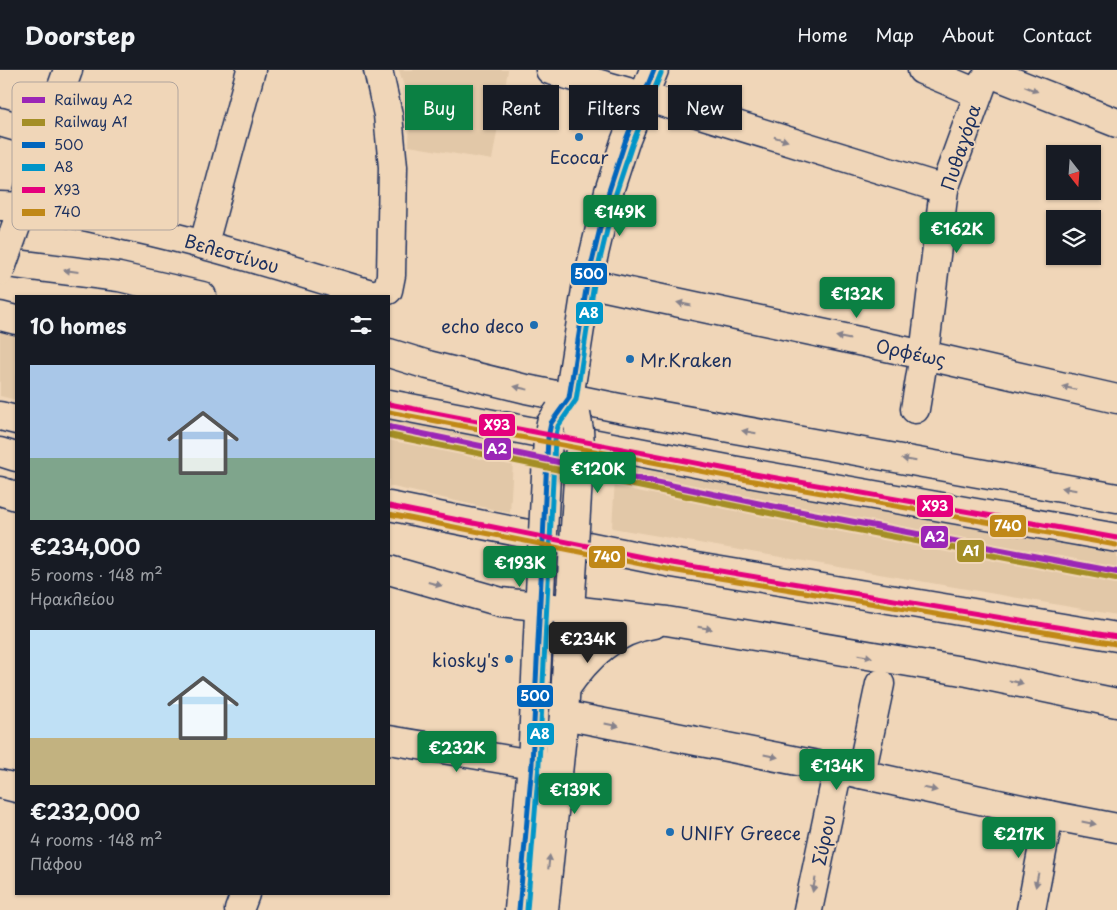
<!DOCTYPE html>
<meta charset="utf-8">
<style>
body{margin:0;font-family:"Playpen Sans",sans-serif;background:#242831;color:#f1f3f6;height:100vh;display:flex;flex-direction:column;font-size:19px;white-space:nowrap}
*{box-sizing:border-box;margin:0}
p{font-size:16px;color:#9ea1a6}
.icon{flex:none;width:28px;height:28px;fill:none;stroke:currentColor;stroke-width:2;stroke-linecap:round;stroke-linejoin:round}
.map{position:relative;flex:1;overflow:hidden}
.side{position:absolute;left:15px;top:225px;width:375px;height:600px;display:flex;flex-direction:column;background:#171b24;border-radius:0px;box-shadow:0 1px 4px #0004}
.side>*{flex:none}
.guide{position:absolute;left:405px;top:15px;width:475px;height:45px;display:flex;gap:10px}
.needle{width:32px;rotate:163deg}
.fabs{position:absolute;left:1046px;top:75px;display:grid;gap:10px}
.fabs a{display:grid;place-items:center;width:55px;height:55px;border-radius:0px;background:#171b24;box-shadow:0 1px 4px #0004;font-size:25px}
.price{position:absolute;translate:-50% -42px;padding:0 11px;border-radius:5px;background:#0b8043;color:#fff;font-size:16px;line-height:32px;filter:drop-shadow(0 1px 2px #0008)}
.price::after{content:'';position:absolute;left:50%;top:30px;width:15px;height:11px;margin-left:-8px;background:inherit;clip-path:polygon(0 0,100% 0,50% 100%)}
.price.active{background:#222;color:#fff}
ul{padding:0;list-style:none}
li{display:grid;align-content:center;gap:10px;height:265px;padding:0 15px}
li span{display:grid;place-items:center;height:155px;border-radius:0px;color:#555}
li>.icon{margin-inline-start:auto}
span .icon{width:90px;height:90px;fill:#fffc;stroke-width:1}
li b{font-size:21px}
h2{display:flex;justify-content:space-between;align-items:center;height:60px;padding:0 15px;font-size:21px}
.pill{padding:0 18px;border-radius:0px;background:#171b24;box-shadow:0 1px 4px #0004;font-size:18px;line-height:45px}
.pill.active{background:#0b8043;color:#fff}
header{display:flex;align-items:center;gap:30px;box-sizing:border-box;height:70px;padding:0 25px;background:#171b24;border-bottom:1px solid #363941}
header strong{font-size:24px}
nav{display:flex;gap:28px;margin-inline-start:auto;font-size:18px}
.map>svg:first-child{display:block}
.built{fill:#e2c8a8}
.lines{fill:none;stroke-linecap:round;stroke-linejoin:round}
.minor-casing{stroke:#1b2f5e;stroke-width:31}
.major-casing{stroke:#1b2f5e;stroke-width:31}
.highway-casing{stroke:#1b2f5e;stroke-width:31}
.minor{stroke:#f0d6b8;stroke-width:28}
.major{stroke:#f0d6b8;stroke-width:28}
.highway{stroke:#f0d6b8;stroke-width:28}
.minor-bridge-casing{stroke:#1b2f5e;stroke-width:31;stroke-linecap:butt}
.major-bridge-casing{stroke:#1b2f5e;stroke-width:31;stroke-linecap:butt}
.minor-bridge{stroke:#f0d6b8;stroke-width:28}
.major-bridge{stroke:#f0d6b8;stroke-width:28}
.bus-1-casing{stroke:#f0d6b8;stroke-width:9}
.bus-2-casing{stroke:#f0d6b8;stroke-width:9}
.bus-3-casing{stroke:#f0d6b8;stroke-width:9}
.bus-4-casing{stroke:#f0d6b8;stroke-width:9}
.bus-1{stroke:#0065bd;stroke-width:5}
.bus-2{stroke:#0095c8;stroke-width:5}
.bus-3{stroke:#e5007d;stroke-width:5}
.bus-4{stroke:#c08818;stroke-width:5}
.rail-1-casing{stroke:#f0d6b8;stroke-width:10}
.rail-2-casing{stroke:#f0d6b8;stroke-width:10}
.rail-1{stroke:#9b26b6;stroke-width:6}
.rail-2{stroke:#a48e26;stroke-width:6}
.oneway{fill:#86828b}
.poi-dot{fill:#1f6fb2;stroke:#f0d6b8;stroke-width:2}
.labels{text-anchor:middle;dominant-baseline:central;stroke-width:4;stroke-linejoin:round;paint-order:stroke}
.street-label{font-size:18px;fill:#1b2f5e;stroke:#f0d6b8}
.poi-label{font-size:18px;fill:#1b2f5e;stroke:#f0d6b8;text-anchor:end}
.key{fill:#f0d6b8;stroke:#b0a49d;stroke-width:1}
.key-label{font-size:14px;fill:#1b2f5e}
.line-badge{stroke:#f0d6b8;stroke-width:2}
.badge-label{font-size:14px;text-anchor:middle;font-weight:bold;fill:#fff}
</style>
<header>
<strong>Doorstep</strong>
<nav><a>Home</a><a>Map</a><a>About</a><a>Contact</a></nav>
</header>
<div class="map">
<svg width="1117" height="840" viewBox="0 0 1117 840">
<rect width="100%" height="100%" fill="#f0d6b8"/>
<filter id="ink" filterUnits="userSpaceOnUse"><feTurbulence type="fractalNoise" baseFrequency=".02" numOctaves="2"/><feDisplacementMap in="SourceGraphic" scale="10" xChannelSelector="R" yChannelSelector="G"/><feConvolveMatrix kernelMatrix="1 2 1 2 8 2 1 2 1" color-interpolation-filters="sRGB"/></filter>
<g filter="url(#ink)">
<g class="built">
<polygon points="399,0 508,0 492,90 409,76 410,44 408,30"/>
<polygon points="0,260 16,264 16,330 0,326"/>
<polygon points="389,347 514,374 510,443 389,416"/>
<polygon points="616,393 827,432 1117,484 1117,545 612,458"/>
</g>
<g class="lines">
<g class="minor-casing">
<g id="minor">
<polyline points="550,0 642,26 944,119"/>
<polyline points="922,0 977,23"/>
<polyline points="0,52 45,65"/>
<path d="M0,136C48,136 89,147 135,158C216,176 295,201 374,225L388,220L391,205L393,97L388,45L378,0"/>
<polyline points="17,153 24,136 45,65 68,0"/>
<polyline points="204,173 251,0"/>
<polyline points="587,213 924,285 1117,329"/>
<polyline points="915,339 924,285 944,119 983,12 987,7 995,5 1117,53"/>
<polyline points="0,421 16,426"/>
<polyline points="564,645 838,699 1049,745 1117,758"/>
<polyline points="389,670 532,694"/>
<polyline points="861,704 880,614"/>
<polyline points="0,714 16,718"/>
<polyline points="239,840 245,824"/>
<polyline points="808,840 838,699"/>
<polyline points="1031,840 1049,745"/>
</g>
</g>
<g class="major-casing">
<g id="major">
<polyline points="559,341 569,328 587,213 609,121 625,72 654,0"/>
<polyline points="519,840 532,694 541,501"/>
<polyline points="544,840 564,645 572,507"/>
</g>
</g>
<g class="highway-casing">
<g id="highway">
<polyline points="0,192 119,207 202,226"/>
<polyline points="0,246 16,250"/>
<polyline points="389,283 428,295 526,319 624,339 1117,428"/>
<polyline points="389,334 732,400 1117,468"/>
<polyline points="0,346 16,350"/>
<polyline points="0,382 16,387"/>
<polyline points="389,436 672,493 1117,567"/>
<polyline points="389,500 501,532 667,551 968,602 1117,633"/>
<path d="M565,619C587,587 614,560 654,554"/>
</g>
</g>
<use href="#minor" class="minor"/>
<use href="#major" class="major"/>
<use href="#highway" class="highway"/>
<g class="minor-bridge-casing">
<polyline id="minor-bridge" points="0,201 16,156"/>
</g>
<g class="major-bridge-casing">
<g id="major-bridge">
<polyline points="541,501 548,368 551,353 559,341"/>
<polyline points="572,507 580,376 579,360 576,344"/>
</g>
</g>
<use href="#minor-bridge" class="minor-bridge"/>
<use href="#major-bridge" class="major-bridge"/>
<g class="bus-1-casing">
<polyline id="bus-1" points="519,840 532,694 548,368 551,353 569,328 587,213 609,121 625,72 654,0"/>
</g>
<g class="bus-2-casing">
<polyline id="bus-2" points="527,840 539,694 555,369 558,356 576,330 594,214 616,123 632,75 661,3"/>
</g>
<g class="bus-3-casing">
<g id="bus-3">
<polyline points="389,334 732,400 1117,468"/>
<polyline points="389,436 672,493 1117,567"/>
</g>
</g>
<g class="bus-4-casing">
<g id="bus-4">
<polyline points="389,342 731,407 1116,475"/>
<polyline points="389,444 671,500 1116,574"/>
</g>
</g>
<use href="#bus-1" class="bus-1"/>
<use href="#bus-2" class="bus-2"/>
<use href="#bus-3" class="bus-3"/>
<use href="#bus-4" class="bus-4"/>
<g class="rail-1-casing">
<polyline id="rail-1" points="389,357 786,439 1117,502"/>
</g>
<g class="rail-2-casing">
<polyline id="rail-2" points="389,365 784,446 1116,509"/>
</g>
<use href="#rail-1" class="rail-1"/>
<use href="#rail-2" class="rail-2"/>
</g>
<defs><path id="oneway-solid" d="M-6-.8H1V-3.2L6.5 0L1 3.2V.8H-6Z" transform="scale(1.25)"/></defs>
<g class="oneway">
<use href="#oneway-solid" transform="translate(1031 19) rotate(22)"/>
<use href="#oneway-solid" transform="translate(781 69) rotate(17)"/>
<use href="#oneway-solid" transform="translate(71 201) rotate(-173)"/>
<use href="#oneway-solid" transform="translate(684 234) rotate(-168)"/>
<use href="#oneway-solid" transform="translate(843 268) rotate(-168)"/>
<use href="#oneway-solid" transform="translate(521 318) rotate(-167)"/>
<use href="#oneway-solid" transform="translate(1069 318) rotate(-167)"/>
<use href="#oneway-solid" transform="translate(749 362) rotate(-170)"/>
<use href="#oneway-solid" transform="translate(909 390) rotate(-170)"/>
<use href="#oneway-solid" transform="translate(1069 419) rotate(-170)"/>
<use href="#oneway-solid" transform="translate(435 514) rotate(15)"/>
<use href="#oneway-solid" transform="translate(705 558) rotate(10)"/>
<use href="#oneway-solid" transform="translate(865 586) rotate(10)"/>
<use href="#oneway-solid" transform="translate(1016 612) rotate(12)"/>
<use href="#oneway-solid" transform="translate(612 655) rotate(11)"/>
<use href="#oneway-solid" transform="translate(771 686) rotate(11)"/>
<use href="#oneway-solid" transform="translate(930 719) rotate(12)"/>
<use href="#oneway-solid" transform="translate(1089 753) rotate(11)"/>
<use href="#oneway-solid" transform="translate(549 792) rotate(-84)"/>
<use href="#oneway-solid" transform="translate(1037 810) rotate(101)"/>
<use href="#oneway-solid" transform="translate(814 815) rotate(102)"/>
</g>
</g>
<g class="poi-dot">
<circle cx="579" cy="67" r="5"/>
<circle cx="534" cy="255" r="5"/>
<circle cx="630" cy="289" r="5"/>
<circle cx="509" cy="589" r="5"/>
<circle cx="670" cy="762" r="5"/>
</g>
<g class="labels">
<g class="street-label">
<text transform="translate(960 77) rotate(-72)">Πυθαγόρα</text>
<text transform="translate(232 183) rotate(16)">Βελεστίνου</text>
<text transform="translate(911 282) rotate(12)">Ορφέως</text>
<text transform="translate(823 770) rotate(-78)">Σύρου</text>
</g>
<g class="poi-label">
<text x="579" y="86" text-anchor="middle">Ecocar</text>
<text x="524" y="255">echo deco</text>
<text x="640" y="289" text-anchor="start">Mr.Kraken</text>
<text x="499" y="589">kiosky's</text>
<text x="680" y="762" text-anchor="start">UNIFY Greece</text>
</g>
</g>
<rect x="12" y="12" width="166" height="148" rx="8" class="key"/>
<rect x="22" y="27" width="23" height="6" fill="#9b26b6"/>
<rect x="22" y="49" width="23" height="7" fill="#a48e26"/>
<rect x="22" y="72" width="23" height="6" fill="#0065bd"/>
<rect x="22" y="94" width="23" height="7" fill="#0095c8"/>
<rect x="22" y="117" width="23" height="6" fill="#e5007d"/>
<rect x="22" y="139" width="23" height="7" fill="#c08818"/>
<g class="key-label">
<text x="54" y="35">Railway A2</text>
<text x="54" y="57">Railway A1</text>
<text x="54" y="80">500</text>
<text x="54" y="102">A8</text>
<text x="54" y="125">X93</text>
<text x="54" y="147">740</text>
</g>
<g class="line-badge">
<rect x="570" y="192" width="38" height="24" rx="5" fill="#0065bd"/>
<rect x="575" y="231" width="29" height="24" rx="5" fill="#0095c8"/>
<rect x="478" y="343" width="38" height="24" rx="5" fill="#e5007d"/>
<rect x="483" y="367" width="29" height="24" rx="5" fill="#9b26b6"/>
<rect x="916" y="424" width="38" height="24" rx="5" fill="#e5007d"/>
<rect x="989" y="444" width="38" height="24" rx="5" fill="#c08818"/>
<rect x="920" y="455" width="29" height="24" rx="5" fill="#9b26b6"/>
<rect x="956" y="469" width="29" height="24" rx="5" fill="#a48e26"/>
<rect x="588" y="475" width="38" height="24" rx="5" fill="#c08818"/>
<rect x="516" y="614" width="38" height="24" rx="5" fill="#0065bd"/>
<rect x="526" y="652" width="29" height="24" rx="5" fill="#0095c8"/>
</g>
<g class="badge-label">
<text x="589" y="209">500</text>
<text x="589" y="248">A8</text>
<text x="497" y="360">X93</text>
<text x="497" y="384">A2</text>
<text x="935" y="441">X93</text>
<text x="1008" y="461">740</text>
<text x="935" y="472">A2</text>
<text x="971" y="486">A1</text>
<text x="607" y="492">740</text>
<text x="535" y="631">500</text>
<text x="540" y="669">A8</text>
</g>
</svg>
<div class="fabs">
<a><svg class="needle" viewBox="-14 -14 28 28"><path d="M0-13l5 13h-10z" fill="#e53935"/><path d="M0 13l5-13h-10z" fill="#9ea1a6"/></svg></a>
<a><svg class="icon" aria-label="layers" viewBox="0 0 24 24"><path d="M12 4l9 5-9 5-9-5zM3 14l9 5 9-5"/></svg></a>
</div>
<b class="price" style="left:620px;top:167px">€149K</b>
<b class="price" style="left:957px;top:184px">€162K</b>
<b class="price" style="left:857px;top:249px">€132K</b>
<b class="price" style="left:598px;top:424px">€120K</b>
<b class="price" style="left:520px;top:518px">€193K</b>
<b class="price active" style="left:588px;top:594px">€234K</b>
<b class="price" style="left:457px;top:703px">€232K</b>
<b class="price" style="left:837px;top:721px">€134K</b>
<b class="price" style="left:575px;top:745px">€139K</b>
<b class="price" style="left:1019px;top:789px">€217K</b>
<div class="guide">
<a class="pill active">Buy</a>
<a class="pill">Rent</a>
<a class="pill">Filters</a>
<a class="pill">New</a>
</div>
<section class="side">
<h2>10 homes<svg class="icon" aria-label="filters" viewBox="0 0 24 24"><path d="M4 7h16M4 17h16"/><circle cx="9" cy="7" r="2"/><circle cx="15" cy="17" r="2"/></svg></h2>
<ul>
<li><span style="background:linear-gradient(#a9c7e8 60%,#7fa58c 0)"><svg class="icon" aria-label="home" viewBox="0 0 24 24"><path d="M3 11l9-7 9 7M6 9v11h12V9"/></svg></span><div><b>€234,000</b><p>5 rooms · 148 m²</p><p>Ηρακλείου</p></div></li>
<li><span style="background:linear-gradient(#bfe0f5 70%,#c2b280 0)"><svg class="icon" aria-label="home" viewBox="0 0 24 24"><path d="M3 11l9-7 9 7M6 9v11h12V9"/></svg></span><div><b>€232,000</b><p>4 rooms · 148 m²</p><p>Πάφου</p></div></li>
</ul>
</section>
</div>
